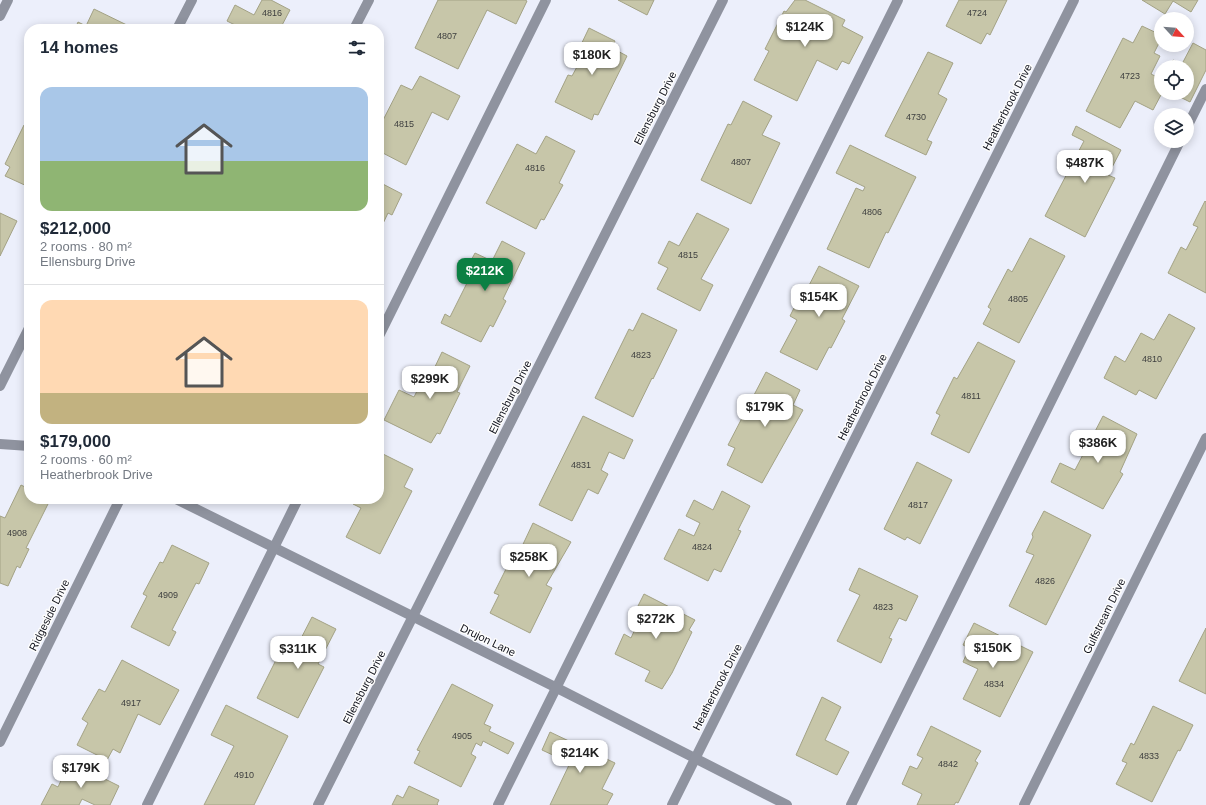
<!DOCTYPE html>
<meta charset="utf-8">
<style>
body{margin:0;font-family:Helvetica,sans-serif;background:#f6f6f7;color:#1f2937;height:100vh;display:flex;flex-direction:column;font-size:15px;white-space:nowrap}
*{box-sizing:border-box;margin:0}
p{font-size:13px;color:#747a83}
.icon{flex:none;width:22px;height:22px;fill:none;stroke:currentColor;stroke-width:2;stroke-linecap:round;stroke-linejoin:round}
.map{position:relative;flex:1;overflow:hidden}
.details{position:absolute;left:24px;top:24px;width:360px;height:480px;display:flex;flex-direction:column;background:#fff;border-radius:16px;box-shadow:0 2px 10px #0003}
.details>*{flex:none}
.needle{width:26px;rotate:116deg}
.fabs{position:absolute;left:1154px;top:12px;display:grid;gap:8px}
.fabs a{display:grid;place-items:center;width:40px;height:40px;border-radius:50%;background:#fff;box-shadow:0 2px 10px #0003;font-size:20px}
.price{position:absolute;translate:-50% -34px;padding:0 9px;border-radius:8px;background:#fff;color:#222;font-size:13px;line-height:26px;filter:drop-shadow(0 1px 2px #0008)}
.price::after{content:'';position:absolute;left:50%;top:24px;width:12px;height:9px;margin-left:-6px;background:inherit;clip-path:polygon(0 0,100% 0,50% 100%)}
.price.current{background:#0b8043;color:#fff}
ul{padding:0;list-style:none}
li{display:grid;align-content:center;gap:8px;height:212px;padding:0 16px}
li+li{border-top:1px solid #e0e1e3}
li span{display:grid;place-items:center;height:124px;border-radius:12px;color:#555}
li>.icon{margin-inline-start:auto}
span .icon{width:72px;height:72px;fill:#fffc;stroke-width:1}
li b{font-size:17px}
h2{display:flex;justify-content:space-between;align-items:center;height:48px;padding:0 16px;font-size:17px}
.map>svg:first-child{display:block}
.building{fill:#c7c6a9;stroke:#a3a285}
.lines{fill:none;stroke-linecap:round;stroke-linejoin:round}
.minor{stroke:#8f939f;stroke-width:10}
.labels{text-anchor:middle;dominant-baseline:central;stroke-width:3;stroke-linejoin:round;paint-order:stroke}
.number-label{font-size:9px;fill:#3e3f3f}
.street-label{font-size:11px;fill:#10121c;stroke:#fdfdfd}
</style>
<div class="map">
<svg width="1206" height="805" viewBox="0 0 1206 805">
<rect width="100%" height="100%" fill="#eceffb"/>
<g class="building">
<polygon points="262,0 271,0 290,10 280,29 241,29 241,28 227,21 235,5 254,15"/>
<polygon points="438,0 525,0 527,1 516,24 487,10 458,69 415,48"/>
<polygon points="618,0 654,0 647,15"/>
<polygon points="795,0 805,0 845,20 842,26 863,37 849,64 842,61 837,70 817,60 797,101 754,80 769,51 765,49 784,11 786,12"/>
<polygon points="959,0 1007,0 990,35 987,33 981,44 946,26"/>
<polygon points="1142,0 1198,0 1191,12 1173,1 1165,14"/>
<polygon points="94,9 133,28 133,29 75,29 78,22 86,26"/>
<polygon points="1142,26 1161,35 1161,39 1154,53 1160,56 1151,74 1161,79 1161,93 1162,93 1153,110 1135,101 1120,128 1086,111 1123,38 1133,43"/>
<polygon points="589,28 615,41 612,48 627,56 598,115 594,114 592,120 555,102 568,75 572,76 584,54 578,51"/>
<polygon points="1193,43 1206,50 1206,70 1190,102 1172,93 1187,93 1187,67 1170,67 1173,60 1182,64"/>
<polygon points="928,52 953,63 938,94 947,99 927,140 932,142 926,155 885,136"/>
<polygon points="420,76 460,96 448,120 432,112 406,165 379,151 379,128 401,85 412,90"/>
<polygon points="743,101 772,116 762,135 780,143 751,204 701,180 728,124 731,125"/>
<polygon points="24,125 28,127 29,125 29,187 5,176 10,167 5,164"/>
<polygon points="1076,126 1121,150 1108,175 1115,178 1085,237 1045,216 1084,141 1072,135"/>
<polygon points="546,136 575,151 559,183 563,185 544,220 541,219 536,229 486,203 517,144 536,154"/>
<polygon points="850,145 916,177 888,233 886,232 869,268 827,249 856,188 863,191 865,187 836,173"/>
<polygon points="379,182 402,194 392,215 388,213 379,232"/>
<polygon points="1205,201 1206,202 1206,293 1168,273 1181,247 1186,250 1198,227 1193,225"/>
<polygon points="0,213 17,221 0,256"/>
<polygon points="697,213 729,229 701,279 713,285 700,311 657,289 668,268 658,263 669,241 679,246"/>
<polygon points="1030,238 1065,256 1019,343 983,324 991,309 988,307 1008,269 1012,272"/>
<polygon points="502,241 525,253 503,299 506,301 493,327 490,325 481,342 441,323 445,314 450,317 473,271 467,268 475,253 492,261"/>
<polygon points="819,266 859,286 842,319 845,321 831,348 829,347 817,370 780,352 797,320 790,316 800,296 803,297"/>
<polygon points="642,313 677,330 653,379 652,378 633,417 595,398 629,329 633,331"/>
<polygon points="1169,314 1195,328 1156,399 1139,390 1136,395 1104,378 1115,356 1125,362 1141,333 1154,340"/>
<polygon points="978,342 1015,361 969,453 931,434 940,415 936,413 954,377 957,379"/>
<polygon points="442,352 470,366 457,392 460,393 440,434 437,433 431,443 384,420 399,390 414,397 428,369 433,371"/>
<polygon points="766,372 800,390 793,405 803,410 762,483 727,465 735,448 728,445"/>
<polygon points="583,416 633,440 624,459 609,452 601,470 608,474 598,494 588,489 572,521 539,505"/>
<polygon points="1103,416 1137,434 1120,472 1123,474 1103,509 1051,482 1060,463 1075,470"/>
<polygon points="379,452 413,469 404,487 412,491 380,554 346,537 361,508 353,504 356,499 379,499"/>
<polygon points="917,462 952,480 920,544 907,537 905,540 884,529"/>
<polygon points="21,485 29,489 29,499 48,499 50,500 26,548 29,549 20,568 17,566 8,586 0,583 0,516 5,518"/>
<polygon points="722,491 750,506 738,530 741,531 721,572 714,569 708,581 664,559 679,529 694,536 700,523 686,516 694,500 713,510"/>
<polygon points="1044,511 1091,535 1046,625 1009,606 1034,555 1026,552 1033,537 1032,534"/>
<polygon points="533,523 571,542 546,585 552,588 530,633 490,613 499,595 494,593 513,555 517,557"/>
<polygon points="172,545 209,563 199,584 196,583 172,630 176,632 169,646 131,627 147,596 143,594 160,562 163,563"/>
<polygon points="859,568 918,596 906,621 899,618 889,638 892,639 881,663 837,641 860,595 849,590"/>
<polygon points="644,594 695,620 689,630 692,632 672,673 662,689 645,681 650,671 615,654 624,634 631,638 636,627 629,624"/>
<polygon points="312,617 336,629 318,664 324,667 298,718 257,698 282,648 293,654"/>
<polygon points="974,623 1033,652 1000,717 963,699 978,669 963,662 969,648 963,645"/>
<polygon points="1206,628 1206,694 1179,681"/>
<polygon points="122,660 179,690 160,725 138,714 120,753 113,749 107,760 77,745 88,723 82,719 99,689 105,692"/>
<polygon points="452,684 493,705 484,724 491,727 489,731 514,743 508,754 483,741 481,746 476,743 471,754 476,757 461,787 414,763 420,751 417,750"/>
<polygon points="822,697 841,707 825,740 849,752 837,775 796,755"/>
<polygon points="226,705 288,736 254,805 204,805 234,746 211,735"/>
<polygon points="1153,706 1193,725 1180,751 1178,750 1152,802 1116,784 1127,763 1122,761 1131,743 1134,745"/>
<polygon points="931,726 981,751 975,761 978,763 958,803 956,802 954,805 917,805 922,794 902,784 910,766 917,769 923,758 917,755"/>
<polygon points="550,732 615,763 602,789 613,794 607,805 550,805 570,763 542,750"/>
<polygon points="69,764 88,774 89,771 119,786 110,805 95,805 82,799 79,805 41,805 52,784 58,787"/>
<polygon points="409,786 439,800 437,804 438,805 392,805 397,795 403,798"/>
</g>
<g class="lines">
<g class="minor">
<polyline points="0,16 8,0"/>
<polyline points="177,29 192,0"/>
<polyline points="354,29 369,0"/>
<polyline points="1187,127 1206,89"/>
<polyline points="379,336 546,0"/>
<polyline points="0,386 29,328"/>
<polyline points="0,444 29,446"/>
<polyline points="176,499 557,688 787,805"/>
<polyline points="0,742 120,499"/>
<polyline points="147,805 298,499"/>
<polyline points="318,805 723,0"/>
<polyline points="498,805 898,0"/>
<polyline points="672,805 1074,0"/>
<polyline points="851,805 1180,141"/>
<polyline points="1024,805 1206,438"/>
</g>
</g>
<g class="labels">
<g class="number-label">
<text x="272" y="13">4816</text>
<text x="977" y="13">4724</text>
<text x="447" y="36">4807</text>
<text x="1130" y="76">4723</text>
<text x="916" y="117">4730</text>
<text x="404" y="124">4815</text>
<text x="741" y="162">4807</text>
<text x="535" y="168">4816</text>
<text x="872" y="212">4806</text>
<text x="688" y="255">4815</text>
<text x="1018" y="299">4805</text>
<text x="641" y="355">4823</text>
<text x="1152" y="359">4810</text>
<text x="971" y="396">4811</text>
<text x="581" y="465">4831</text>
<text x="918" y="505">4817</text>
<text x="17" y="533">4908</text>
<text x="702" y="547">4824</text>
<text x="1045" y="581">4826</text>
<text x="168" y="595">4909</text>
<text x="883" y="607">4823</text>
<text x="994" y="684">4834</text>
<text x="131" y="703">4917</text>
<text x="462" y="736">4905</text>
<text x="1149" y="756">4833</text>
<text x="948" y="764">4842</text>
<text x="244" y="775">4910</text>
</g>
<g class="street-label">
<text transform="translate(1007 107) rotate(-63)">Heatherbrook Drive</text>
<text transform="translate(655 108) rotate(-63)">Ellensburg Drive</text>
<text transform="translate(510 397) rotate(-63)">Ellensburg Drive</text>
<text transform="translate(862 397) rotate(-63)">Heatherbrook Drive</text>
<text transform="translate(49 615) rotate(-64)">Ridgeside Drive</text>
<text transform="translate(1104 616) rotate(-64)">Gulfstream Drive</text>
<text transform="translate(488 640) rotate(26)">Drujon Lane</text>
<text transform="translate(364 687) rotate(-63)">Ellensburg Drive</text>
<text transform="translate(717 687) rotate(-63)">Heatherbrook Drive</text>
</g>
</g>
</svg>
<div class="fabs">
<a><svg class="needle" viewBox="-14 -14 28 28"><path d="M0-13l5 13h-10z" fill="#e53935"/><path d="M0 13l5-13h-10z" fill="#747a83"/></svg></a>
<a><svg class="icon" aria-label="locate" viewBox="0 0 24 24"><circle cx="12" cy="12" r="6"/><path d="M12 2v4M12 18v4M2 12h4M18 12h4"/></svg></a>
<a><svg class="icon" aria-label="layers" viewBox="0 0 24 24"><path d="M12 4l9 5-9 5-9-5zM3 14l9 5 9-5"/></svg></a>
</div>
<b class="price" style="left:805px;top:48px">$124K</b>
<b class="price" style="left:592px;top:76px">$180K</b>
<b class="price" style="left:1085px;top:184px">$487K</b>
<b class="price current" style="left:485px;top:292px">$212K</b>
<b class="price" style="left:819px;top:318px">$154K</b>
<b class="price" style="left:430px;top:400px">$299K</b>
<b class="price" style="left:765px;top:428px">$179K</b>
<b class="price" style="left:1098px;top:464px">$386K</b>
<b class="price" style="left:529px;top:578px">$258K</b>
<b class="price" style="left:656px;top:640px">$272K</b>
<b class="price" style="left:993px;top:669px">$150K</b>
<b class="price" style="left:298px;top:670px">$311K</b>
<b class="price" style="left:580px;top:774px">$214K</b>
<b class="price" style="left:81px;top:789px">$179K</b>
<section class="details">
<h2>14 homes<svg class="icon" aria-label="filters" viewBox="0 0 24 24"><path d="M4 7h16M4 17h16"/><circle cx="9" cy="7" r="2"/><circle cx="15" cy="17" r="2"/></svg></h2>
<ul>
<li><span style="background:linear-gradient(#a9c7e8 60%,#8fb573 0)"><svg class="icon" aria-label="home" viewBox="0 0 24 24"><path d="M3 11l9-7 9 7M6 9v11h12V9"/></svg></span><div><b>$212,000</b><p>2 rooms · 80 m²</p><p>Ellensburg Drive</p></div></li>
<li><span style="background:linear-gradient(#ffd9b3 75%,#c2b280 0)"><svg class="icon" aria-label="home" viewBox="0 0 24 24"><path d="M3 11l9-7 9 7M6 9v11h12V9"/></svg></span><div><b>$179,000</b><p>2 rooms · 60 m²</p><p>Heatherbrook Drive</p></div></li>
</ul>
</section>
</div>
